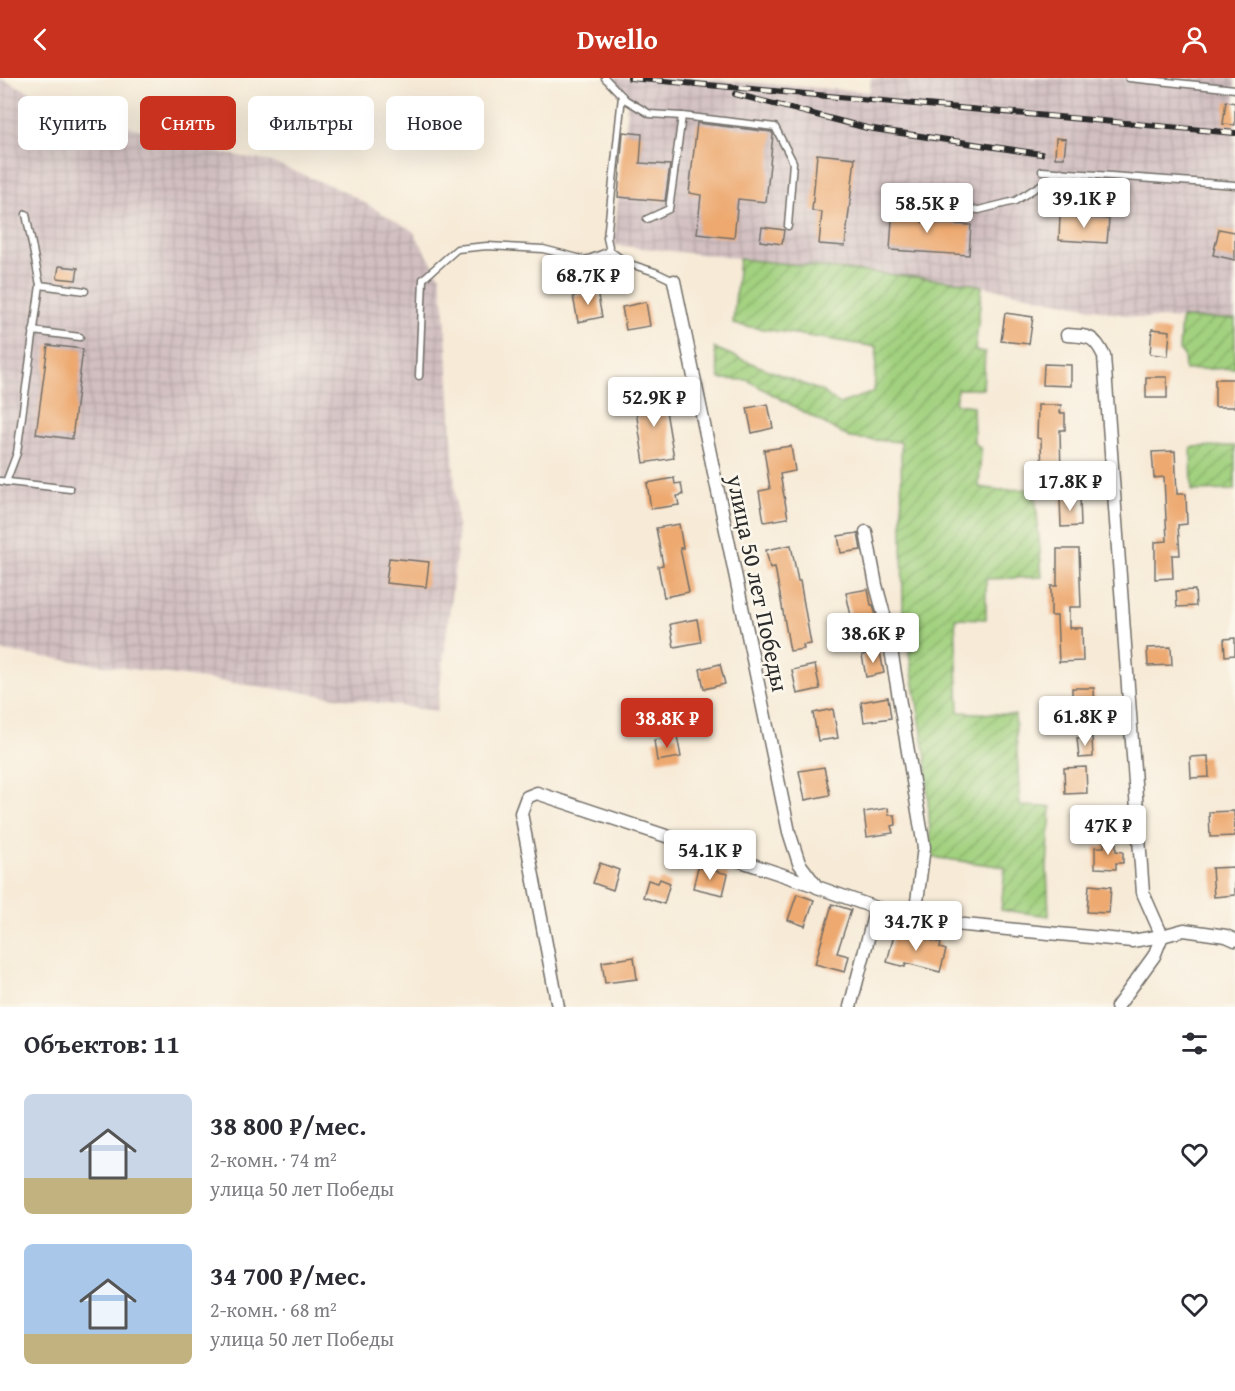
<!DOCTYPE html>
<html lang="ru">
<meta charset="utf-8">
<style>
body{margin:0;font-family:"Gentium Book Plus",serif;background:#f2f2f3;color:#2b2b33;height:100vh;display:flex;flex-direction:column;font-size:22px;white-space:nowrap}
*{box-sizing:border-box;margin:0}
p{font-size:20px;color:#7c7c81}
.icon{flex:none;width:33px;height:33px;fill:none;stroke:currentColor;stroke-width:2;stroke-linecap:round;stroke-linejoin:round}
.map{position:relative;height:929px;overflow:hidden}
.panel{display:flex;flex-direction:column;background:#fff;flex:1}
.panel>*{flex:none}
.top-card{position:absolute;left:18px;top:18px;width:600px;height:54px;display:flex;gap:12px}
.price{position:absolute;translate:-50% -51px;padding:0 14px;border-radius:6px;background:#fff;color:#222;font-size:20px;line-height:39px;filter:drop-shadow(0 2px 3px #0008)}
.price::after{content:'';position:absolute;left:50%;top:36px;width:18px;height:14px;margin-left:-9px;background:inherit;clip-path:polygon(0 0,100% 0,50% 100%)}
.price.selected{background:#c8321e;color:#fff}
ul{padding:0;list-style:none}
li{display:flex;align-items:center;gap:18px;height:150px;padding:0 24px}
li span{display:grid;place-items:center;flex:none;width:168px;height:120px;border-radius:9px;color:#555}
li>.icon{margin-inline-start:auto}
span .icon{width:72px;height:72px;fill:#fffc;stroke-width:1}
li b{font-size:26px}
h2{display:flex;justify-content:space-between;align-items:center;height:72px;padding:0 24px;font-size:26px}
.chip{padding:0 21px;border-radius:9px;background:#fff;box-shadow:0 6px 24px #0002;font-size:21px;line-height:54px}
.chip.selected{background:#c8321e;color:#fff}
header{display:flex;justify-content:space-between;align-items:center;height:78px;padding:0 24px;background:#c8321e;color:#fff;font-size:27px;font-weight:700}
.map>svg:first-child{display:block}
.industrial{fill:url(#industrial-grid)}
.garden{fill:url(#garden-furrows);stroke:#667e55;stroke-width:1.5}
.building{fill:#eda96f}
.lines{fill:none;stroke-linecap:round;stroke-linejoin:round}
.service-casing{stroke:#726e68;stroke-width:9}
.minor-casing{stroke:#726e68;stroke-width:15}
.service{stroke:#fff;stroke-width:6}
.minor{stroke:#fff;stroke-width:12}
.rail-casing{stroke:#2b2b2b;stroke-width:6}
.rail{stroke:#fbf7ec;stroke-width:4;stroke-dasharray:11;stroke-linecap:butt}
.labels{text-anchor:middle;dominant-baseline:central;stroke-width:5;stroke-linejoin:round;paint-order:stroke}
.street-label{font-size:24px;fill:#2b2b2b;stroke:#fbf7ec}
</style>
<header><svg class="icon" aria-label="back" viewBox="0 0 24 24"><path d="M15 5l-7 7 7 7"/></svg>Dwello<svg class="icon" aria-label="person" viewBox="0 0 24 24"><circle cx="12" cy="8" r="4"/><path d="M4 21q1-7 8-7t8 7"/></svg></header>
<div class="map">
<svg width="1235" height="929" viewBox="0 0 1235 929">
<defs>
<pattern id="industrial-grid" width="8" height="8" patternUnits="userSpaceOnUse" patternTransform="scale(1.5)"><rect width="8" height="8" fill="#d2bfc1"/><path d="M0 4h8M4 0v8" fill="none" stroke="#b4a4a6"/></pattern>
<pattern id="garden-furrows" width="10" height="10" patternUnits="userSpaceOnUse" patternTransform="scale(1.5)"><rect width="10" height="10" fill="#a2d17f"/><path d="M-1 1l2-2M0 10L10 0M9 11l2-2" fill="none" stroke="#84aa68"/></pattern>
</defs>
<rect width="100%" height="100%" fill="#fbf7ec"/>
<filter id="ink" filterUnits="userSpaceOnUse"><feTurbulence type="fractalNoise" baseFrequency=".0167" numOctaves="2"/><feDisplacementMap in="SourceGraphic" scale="12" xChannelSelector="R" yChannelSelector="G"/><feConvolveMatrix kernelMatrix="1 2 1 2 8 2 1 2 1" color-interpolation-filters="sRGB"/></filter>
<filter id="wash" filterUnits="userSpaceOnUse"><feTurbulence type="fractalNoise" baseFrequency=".008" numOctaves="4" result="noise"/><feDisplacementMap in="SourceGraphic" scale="24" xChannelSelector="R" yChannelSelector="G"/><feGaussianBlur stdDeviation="1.35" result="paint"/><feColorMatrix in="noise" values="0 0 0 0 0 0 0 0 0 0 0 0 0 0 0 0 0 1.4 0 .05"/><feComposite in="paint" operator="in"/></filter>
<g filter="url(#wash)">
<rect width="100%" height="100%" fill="#f7ebd8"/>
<g class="industrial">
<polygon points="0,0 59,27 210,73 271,84 344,113 413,153 440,198 445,236 458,463 437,633 0,573"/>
<polygon points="609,0 690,0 870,14 871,0 1235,0 1235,241 1139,240 963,204 614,167 628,18"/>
</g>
<g class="garden">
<polygon points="739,181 963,204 982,208 975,273 985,274 983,311 957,311 955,326 973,328 974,364 981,371 979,409 999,412 1035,411 1042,499 986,501 986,541 955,540 959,634 1015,637 1020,728 1051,729 1047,790 1049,838 1001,832 1005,789 931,779 926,680 903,538 901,364 850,360 747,302 720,301 714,270 823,314 839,326 874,314 877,269 733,246"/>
<polygon points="1181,240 1235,241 1235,290 1185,292 1184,277 1179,273"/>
<polygon points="1235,368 1235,412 1192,413 1191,369"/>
</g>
<g id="blocks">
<g class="building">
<polygon points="1226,23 1235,25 1235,47 1223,46"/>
<polygon points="697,45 772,54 773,57 766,124 738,121 734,160 697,156 701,117 689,115"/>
<polygon points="623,54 642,56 640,85 670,87 665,123 618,119"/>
<polygon points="1056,60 1066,61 1064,80 1055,80"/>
<polygon points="817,76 855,80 845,168 819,166 822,134 812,133"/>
<polygon points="893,127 923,129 922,144 971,147 969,177 890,172"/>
<polygon points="1060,137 1109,141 1107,165 1059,162"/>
<polygon points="762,149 784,152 782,166 760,163"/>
<polygon points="1219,151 1235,154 1235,182 1213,177"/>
<polygon points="59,188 78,190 76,202 57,200"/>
<polygon points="597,213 602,239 578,244 573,218"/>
<polygon points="646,224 650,248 626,252 622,229"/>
<polygon points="1005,235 1033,239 1029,266 1001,263"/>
<polygon points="1152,251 1170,253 1168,278 1150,276"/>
<polygon points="48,267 83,271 72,361 36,356"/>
<polygon points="1044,286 1071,287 1071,308 1043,307"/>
<rect x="1146" y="299" width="21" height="21"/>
<rect x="1215" y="301" width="20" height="28"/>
<polygon points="663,315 674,380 644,385 634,320"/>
<polygon points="768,326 773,350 752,355 747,330"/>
<polygon points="1038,327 1061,327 1060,335 1065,335 1065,352 1060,352 1061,399 1042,399 1041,361 1037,360"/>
<polygon points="791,368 795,393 780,396 788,440 764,444 759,413 770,411 764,372"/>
<polygon points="1175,373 1177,416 1186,416 1187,446 1178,447 1180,477 1172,477 1173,500 1155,501 1155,464 1167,463 1164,399 1154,400 1152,374"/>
<polygon points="674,400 675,406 681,405 683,417 677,418 679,427 651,431 647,405"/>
<polygon points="1060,419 1080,419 1081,448 1061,449"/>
<polygon points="679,446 683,470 680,470 689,514 664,519 658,488 663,487 656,450"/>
<polygon points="858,455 861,472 841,475 838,458"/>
<polygon points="791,467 798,503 800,503 811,566 803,567 804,571 790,573 775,489 770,490 766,472"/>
<polygon points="1057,471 1079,471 1081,529 1069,529 1069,550 1082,550 1083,583 1059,584 1057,538 1051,538 1051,508 1057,508"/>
<polygon points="389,480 429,484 426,509 386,505"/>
<polygon points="868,511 871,527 873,527 876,538 873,538 876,552 855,556 846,515"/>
<polygon points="1195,512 1196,528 1177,529 1176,513"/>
<polygon points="697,541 701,564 674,569 670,546"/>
<polygon points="1235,560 1235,577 1225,578 1224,561"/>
<polygon points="1171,569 1172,587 1148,588 1147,570"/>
<polygon points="880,574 884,595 866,599 862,577"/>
<polygon points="720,586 725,606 704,611 700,591"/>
<polygon points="815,587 820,611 797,616 792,592"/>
<polygon points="1072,610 1094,610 1095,633 1072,634"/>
<polygon points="888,619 891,640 864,644 861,624"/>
<polygon points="833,631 838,660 818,663 813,635"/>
<polygon points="677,658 681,679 657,683 654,662"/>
<polygon points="1092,659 1093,679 1079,680 1077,660"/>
<polygon points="1208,678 1209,699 1191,700 1190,679"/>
<polygon points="824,689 830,717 805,722 799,693"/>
<polygon points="1086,689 1087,715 1065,716 1064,690"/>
<polygon points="888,730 889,737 895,737 896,747 891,748 893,755 867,759 864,734"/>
<polygon points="1234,733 1235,758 1210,759 1209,734"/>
<polygon points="1104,762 1116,763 1116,773 1123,774 1123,785 1116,785 1116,791 1095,790 1095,769 1104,769"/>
<polygon points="600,785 619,792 613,812 593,805"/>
<polygon points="698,789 728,796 723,817 693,810"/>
<polygon points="1235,789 1235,817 1214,819 1212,790"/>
<polygon points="660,801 670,805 664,826 643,819 648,802 658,805"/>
<polygon points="1089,807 1111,809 1109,835 1087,834"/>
<polygon points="797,816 814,822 805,848 788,842"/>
<polygon points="832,826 851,832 837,875 849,878 845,894 815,886"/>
<polygon points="895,853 941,865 940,870 946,872 940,894 906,885 905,889 887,884"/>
<polygon points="634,879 637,901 605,905 602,884"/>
</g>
</g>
</g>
<g filter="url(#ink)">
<use href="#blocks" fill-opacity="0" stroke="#726e68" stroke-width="1.5"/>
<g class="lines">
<g class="service-casing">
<g id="service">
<polyline points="605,0 626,22 650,36 682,38 775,49 793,84 788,148"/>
<polyline points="1129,0 1235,11"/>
<polyline points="622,18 607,160 610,173 627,185 655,194 674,203"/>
<polyline points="1042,93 1235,107"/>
<polyline points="937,128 979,132 1015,123 1061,94"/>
<polyline points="647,141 669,131 682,38"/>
<polyline points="40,207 85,213"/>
<polyline points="33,253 80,259"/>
<polyline points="419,298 423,201 457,171 487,168 543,171 586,182 610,173"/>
<polyline points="0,403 70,411"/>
<polyline points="6,404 17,375 40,207 26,136"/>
</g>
</g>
<g class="minor-casing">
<g id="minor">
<polyline points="674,203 789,754 799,785 817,809 876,830 944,845 1132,863 1162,858 1184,852 1226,858 1235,862"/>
<path d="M1067,257C1088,258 1094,257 1104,278L1143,815L1162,858L1154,878L1117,929"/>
<polyline points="866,454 876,507 887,548 924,769 915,839"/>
<polyline points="558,929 521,735 527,719 537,715 816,808"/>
<polyline points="850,929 876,830"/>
</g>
</g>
<use href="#service" class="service"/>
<use href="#minor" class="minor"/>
<g class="rail-casing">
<g id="rail">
<polyline points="630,0 1235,55"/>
<polyline points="735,16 867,50 1041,76"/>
</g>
</g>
<use href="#rail" class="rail"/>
</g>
</g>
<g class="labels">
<g class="street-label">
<text transform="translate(758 505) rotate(78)">улица 50 лет Победы</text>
</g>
</g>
</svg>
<b class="price" style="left:1084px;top:151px">39.1K ₽</b>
<b class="price" style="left:927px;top:156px">58.5K ₽</b>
<b class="price" style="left:588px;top:228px">68.7K ₽</b>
<b class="price" style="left:654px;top:350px">52.9K ₽</b>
<b class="price" style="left:1070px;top:434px">17.8K ₽</b>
<b class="price" style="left:873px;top:586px">38.6K ₽</b>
<b class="price" style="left:1085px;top:669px">61.8K ₽</b>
<b class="price selected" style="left:667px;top:671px">38.8K ₽</b>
<b class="price" style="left:1108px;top:778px">47K ₽</b>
<b class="price" style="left:710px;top:803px">54.1K ₽</b>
<b class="price" style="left:916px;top:874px">34.7K ₽</b>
<div class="top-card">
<a class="chip">Купить</a>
<a class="chip selected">Снять</a>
<a class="chip">Фильтры</a>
<a class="chip">Новое</a>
</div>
</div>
<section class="panel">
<h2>Объектов: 11<svg class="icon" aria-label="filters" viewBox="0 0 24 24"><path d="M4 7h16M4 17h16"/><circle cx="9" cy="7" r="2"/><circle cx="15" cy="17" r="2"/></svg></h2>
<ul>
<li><span style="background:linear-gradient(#c9d6e8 70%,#c2b280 0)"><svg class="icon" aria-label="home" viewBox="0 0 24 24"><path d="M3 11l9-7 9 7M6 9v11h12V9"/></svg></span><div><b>38 800 ₽/мес.</b><p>2-комн. · 74 m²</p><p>улица 50 лет Победы</p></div><svg class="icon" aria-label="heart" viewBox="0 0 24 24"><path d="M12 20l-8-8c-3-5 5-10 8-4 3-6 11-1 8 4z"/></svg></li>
<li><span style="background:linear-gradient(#a9c7e8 75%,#c2b280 0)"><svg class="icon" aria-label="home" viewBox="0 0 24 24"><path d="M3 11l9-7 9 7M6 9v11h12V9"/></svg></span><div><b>34 700 ₽/мес.</b><p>2-комн. · 68 m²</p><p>улица 50 лет Победы</p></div><svg class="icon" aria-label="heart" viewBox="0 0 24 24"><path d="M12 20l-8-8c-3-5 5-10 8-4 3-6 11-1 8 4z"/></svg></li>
</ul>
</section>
